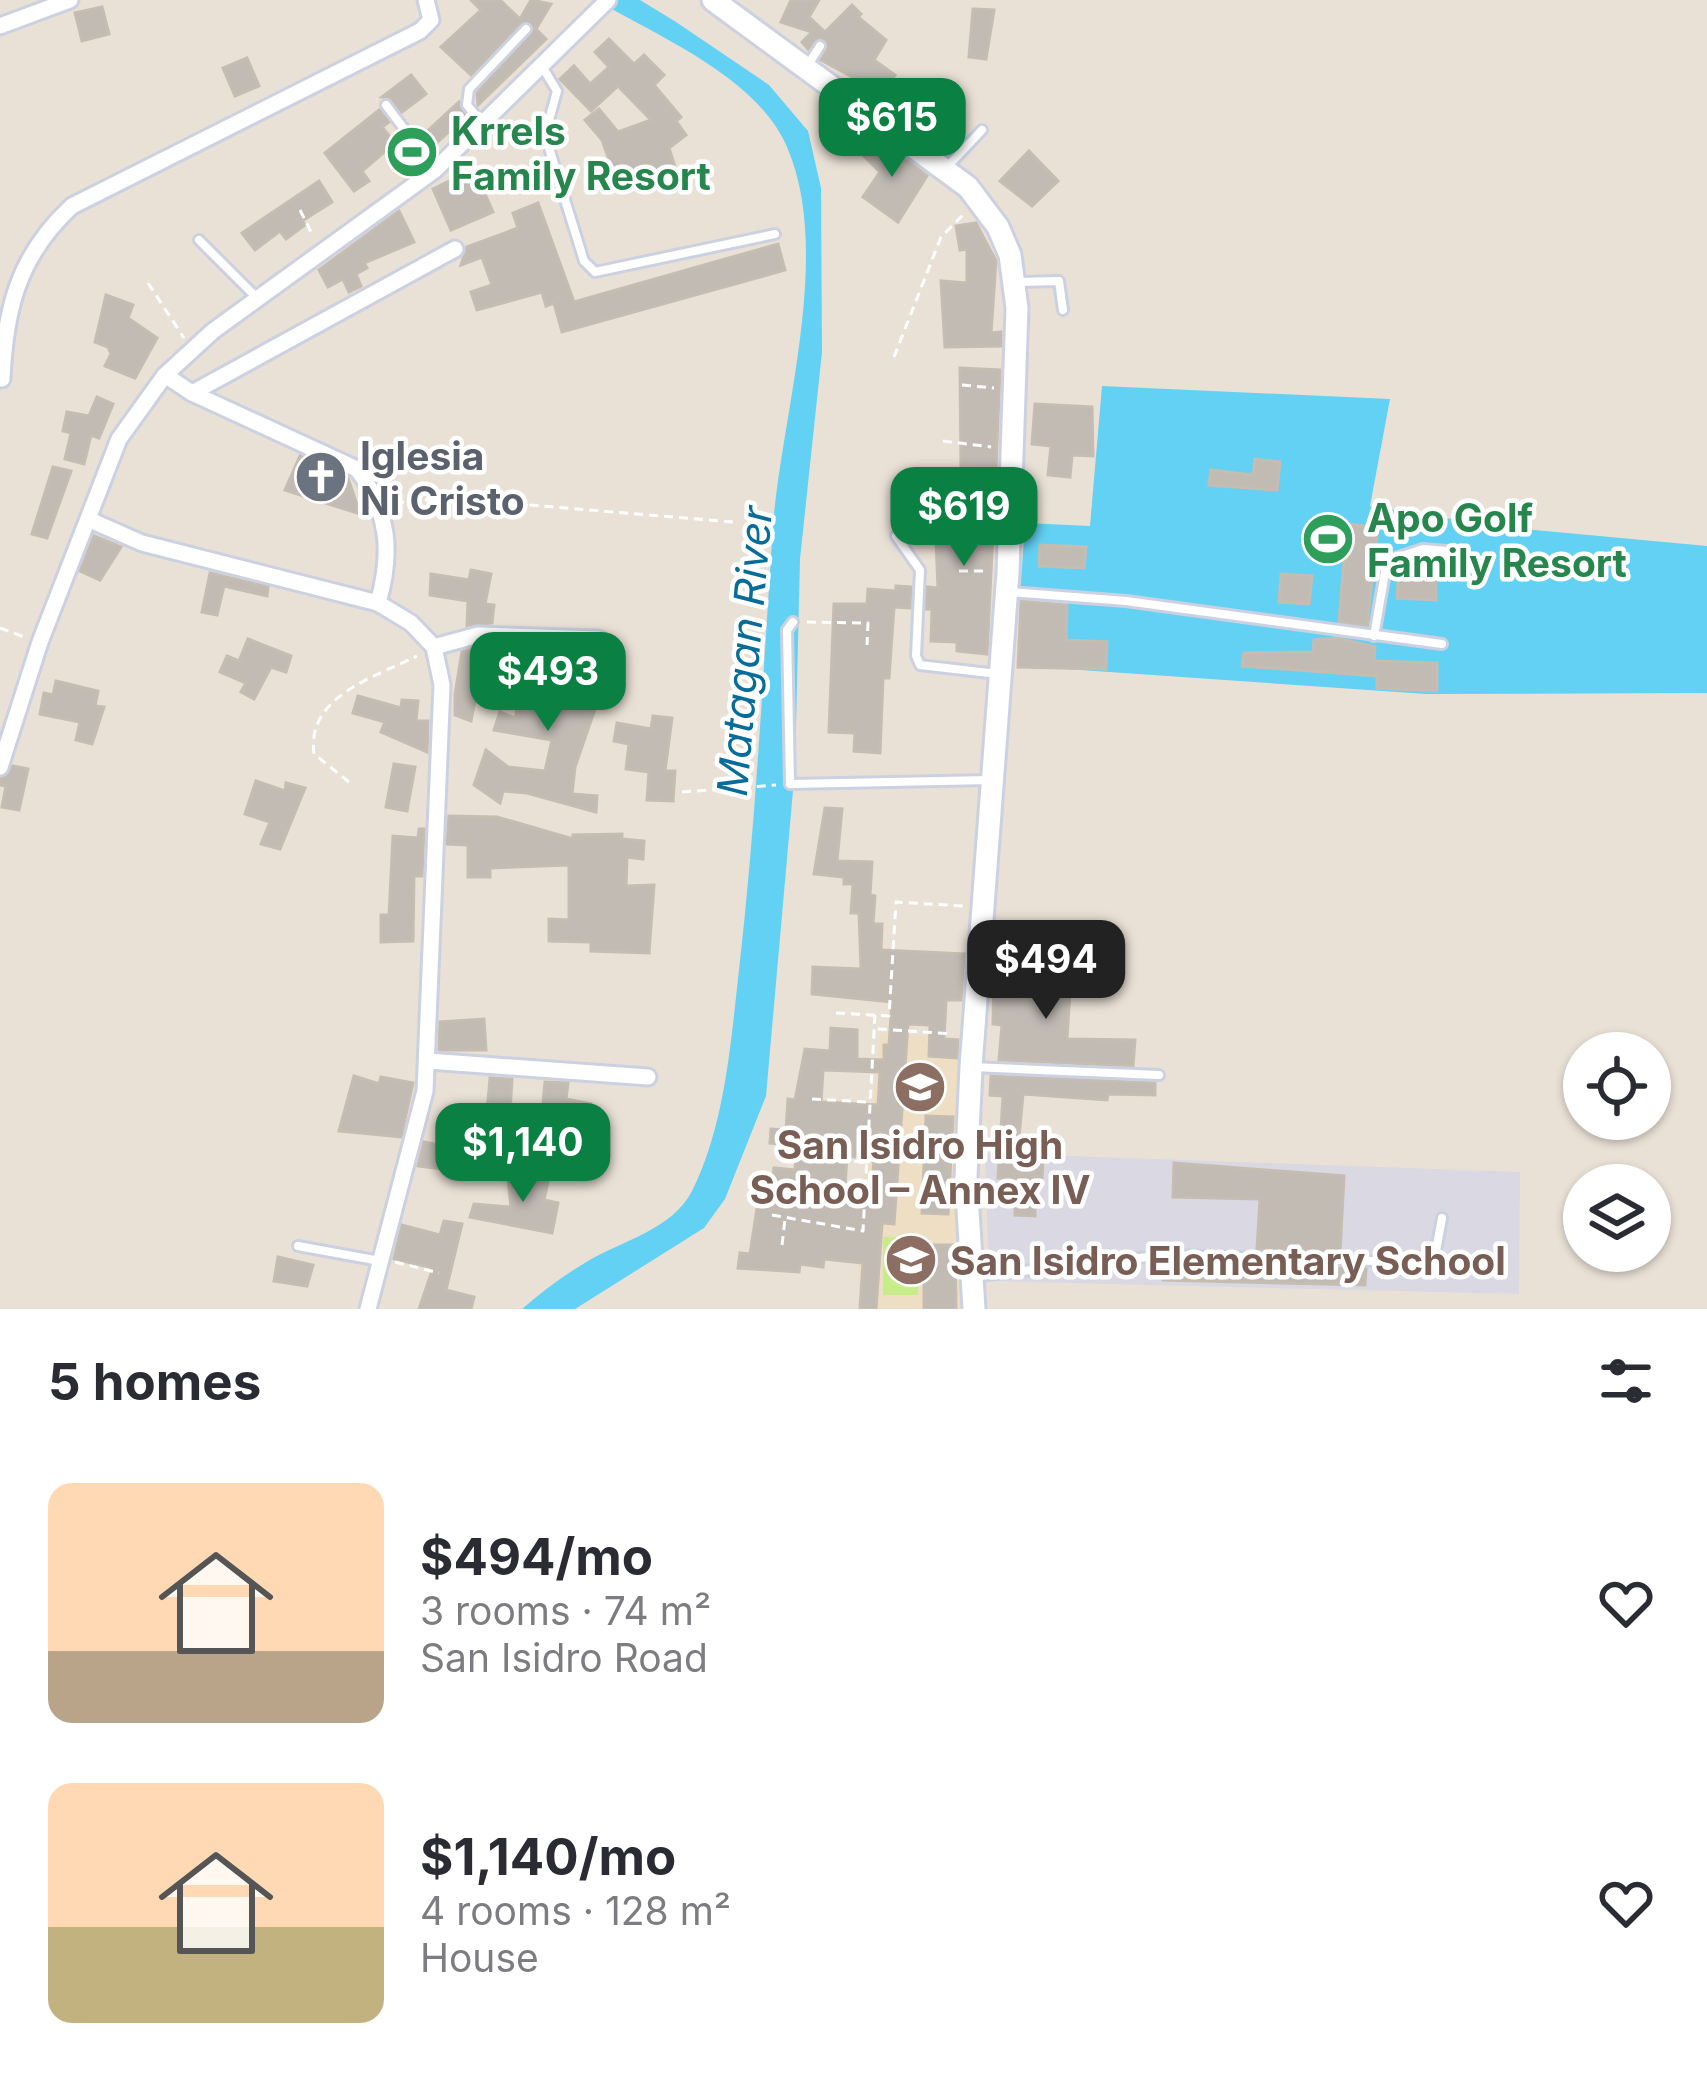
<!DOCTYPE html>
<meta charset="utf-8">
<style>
body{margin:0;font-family:Inter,sans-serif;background:#f7f7f7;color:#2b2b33;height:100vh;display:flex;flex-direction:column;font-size:45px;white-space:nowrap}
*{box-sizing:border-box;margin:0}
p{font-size:39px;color:#7c7c81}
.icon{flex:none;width:66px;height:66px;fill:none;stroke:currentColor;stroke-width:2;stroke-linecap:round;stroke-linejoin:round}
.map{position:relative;height:1309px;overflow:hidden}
.side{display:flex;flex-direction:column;background:#fff;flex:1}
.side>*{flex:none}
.fabs{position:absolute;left:1563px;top:1032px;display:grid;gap:24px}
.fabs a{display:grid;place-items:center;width:108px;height:108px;border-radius:50%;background:#fff;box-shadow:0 3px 9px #0004;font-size:60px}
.price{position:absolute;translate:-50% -102px;padding:0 27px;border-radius:24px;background:#0b8043;color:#fff;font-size:39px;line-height:78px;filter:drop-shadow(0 3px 6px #0008)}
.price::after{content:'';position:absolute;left:50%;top:72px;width:36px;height:27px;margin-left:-18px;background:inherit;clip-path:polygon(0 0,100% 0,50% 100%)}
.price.on{background:#222;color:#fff}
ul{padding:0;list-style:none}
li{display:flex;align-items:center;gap:36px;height:300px;padding:0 48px}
li span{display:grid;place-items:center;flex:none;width:336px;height:240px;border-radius:24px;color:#555}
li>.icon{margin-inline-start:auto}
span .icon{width:144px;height:144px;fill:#fffc;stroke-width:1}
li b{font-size:51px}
h2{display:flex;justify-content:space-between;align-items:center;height:144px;padding:0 48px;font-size:51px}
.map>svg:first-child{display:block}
.industrial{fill:#dad8e2}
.education{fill:#eedfc4}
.pitch{fill:#c6ed8a}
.water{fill:#63d1f3}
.building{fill:#c1bbb4;stroke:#c5bdb1;stroke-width:3;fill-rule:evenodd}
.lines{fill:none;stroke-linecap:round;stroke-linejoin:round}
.lane-casing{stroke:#ccd1e1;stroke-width:14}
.street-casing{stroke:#ccd1e1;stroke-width:21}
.secondary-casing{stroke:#ccd1e1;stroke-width:27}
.path{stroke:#fff;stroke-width:3;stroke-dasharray:9 6;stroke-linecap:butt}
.lane{stroke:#fff;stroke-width:8}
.street{stroke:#fff;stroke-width:15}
.secondary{stroke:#fff;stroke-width:21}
.labels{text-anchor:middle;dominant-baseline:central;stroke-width:9;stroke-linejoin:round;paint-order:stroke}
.leisure-label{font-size:39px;font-weight:bold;fill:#27864d;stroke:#fff;text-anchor:start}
.worship-label{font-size:39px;font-weight:bold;fill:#5b616d;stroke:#fff;text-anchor:start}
.education-label{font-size:39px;font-weight:bold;fill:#785e54;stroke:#fff}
.water-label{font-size:42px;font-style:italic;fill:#076c99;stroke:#fff}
</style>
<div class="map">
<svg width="1707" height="1309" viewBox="0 0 1707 1309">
<rect width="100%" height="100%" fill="#eae1d6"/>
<polygon class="industrial" points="985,1153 1520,1172 1519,1294 989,1281"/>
<polygon class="education" points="880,1033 967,1038 969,1309 860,1309 857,1245"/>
<polygon class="pitch" points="883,1237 919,1237 918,1295 883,1295"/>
<g class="water">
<path d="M596,0H640L676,22L769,85L808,131L821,188L822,352L800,559L795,768L766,1096L725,1199L704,1228L575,1309H522C543,1291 564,1275 588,1261C622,1241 673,1229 692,1191C725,1126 731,1040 739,970C756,821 763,674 773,525C782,413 833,253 787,147C757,77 659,37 596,0Z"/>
<polygon points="1102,386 1390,399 1370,506 1502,527 1707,546 1707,693 1426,694 1066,669 1067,598 1020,596 1025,523 1090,526"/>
</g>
<g class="building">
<polygon points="471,0 500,0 520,19 531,0 551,4 536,29 546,39 478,105 477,93 534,28 521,23 471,75 441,47 481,10"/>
<polygon points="791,0 819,0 809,17 825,32 852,5 861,14 858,17 886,40 874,60 895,75 882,93 821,60 828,48 825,40 815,39 808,49 802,42 812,32 781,22"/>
<polygon points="102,7 109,34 82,41 75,13"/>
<polygon points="973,9 994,10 986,59 969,57"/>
<polygon points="609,39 634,64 644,55 664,75 654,85 681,117 676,121 686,135 669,148 675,167 601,190 597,176 613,171 602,140 585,120 599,109 618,132 651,120 618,86 591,111 560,79 574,66 590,84 609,67 595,52"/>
<polygon points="247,58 259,86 235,96 223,68"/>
<polygon points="411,75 426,94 402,112 390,98 382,97"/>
<polygon points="459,102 466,116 430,149 421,137"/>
<polygon points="379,110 389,122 382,127 395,143 362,171 369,181 354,191 325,153"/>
<polygon points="873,136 927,176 898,222 863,197 880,172 861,153"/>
<polygon points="1029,151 1058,181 1032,206 1000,181"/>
<polygon points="474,169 493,212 451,230 433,189"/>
<polygon points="319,181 332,202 302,221 305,225 286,239 280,231 255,250 242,233"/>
<polygon points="538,203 574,302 778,244 785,270 562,332 554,303 546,306 542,292 477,310 471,292 492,285 482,257 461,265 467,247 518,228 513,213"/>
<polygon points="399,211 414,242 364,263 367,268 356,274 361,286 349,292 343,279 328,287 319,270"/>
<polygon points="976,223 996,261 991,333 1001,332 1001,346 945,347 941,281 967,283 967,249 960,250 956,226"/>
<polygon points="106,295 133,305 128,318 157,338 135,378 105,366 111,354 108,347 95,342"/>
<polygon points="960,368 1000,370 996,468 961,466"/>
<polygon points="97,397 113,404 99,438 91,435 84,464 65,459 71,433 63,431 67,412 89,416"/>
<polygon points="1035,404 1092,407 1093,456 1072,455 1070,477 1048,475 1051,446 1032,444"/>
<polygon points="300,456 348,478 360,514 285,490"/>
<polygon points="1255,459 1280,462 1277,490 1209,485 1211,470 1253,475"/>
<polygon points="53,467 71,471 47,538 32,534"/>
<polygon points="984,470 996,470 987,654 957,651 957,642 931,641 932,609 926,609 927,587 938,588 935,517 945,517 947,493 983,493"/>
<polygon points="1347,524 1378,527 1367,626 1339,622"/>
<polygon points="94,536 121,547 100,580 80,571"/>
<polygon points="1040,545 1086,547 1084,568 1039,566"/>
<polygon points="1435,566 1436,600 1397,598 1399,568"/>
<polygon points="471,570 491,574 485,604 494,605 492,623 467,626 468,601 430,595 431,574 469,580"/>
<polygon points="210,573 268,587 267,596 224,586 217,615 202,612"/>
<polygon points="1281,574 1312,576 1309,604 1279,602"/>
<polygon points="896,586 911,587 910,608 894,607 889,678 883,678 880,753 854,751 855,733 829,732 834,604 867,604 868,589 896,591"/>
<polygon points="1021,601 1067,605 1066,640 1107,642 1106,669 1018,667"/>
<polygon points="1337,638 1375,647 1374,661 1437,663 1437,691 1377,688 1377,676 1242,666 1244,653 1313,652 1314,640"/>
<polygon points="248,639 291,656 286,672 271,667 254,699 241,692 246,683 220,672 227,656 239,661"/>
<polygon points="479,647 519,648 515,671 482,666 471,721 455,715 455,694 462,652"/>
<polygon points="550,649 573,650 574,675 606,677 575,767 572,794 597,796 596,812 527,793 503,791 500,803 474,785 486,750 508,767 545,771 552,740 494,730 500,712 515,718 525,675 551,680"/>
<polygon points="56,681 98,691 95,706 104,707 92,744 76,740 80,722 40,714 44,693 53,695"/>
<polygon points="358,696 401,708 402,700 418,701 416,721 428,721 427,752 381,732 385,722 353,713"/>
<polygon points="653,716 672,718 665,771 675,771 673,801 647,800 649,772 626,769 629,744 614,741 617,723 651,729"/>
<polygon points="394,764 415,767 407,811 386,807"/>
<polygon points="13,766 28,769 19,810 2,807 6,786 0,785 0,779"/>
<polygon points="256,781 285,791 286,783 305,788 280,849 261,844 270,822 245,814"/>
<path d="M825,808L842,809L837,861L872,862L870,895L875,896L873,924H882L881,950L964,954L961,1000H946L944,1039L958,1040L957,1058L929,1056L930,1025L908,1024L894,1224L882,1223L876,1309H860L863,1263L824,1259L823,1267L800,1264L799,1272L738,1268L740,1253L750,1254L758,1202L763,1190L771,1191L774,1168L795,1170L797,1145L770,1143L771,1129L786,1130L788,1099L795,1100L805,1049L830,1051L831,1028L857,1030V1059L884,1060V1045H889L892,1002L812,994L813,967L861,969L859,913H851L853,884H844V877L814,874ZM823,1070L880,1072L878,1105L821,1102ZM847,1156L874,1159L871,1205L844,1202Z"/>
<polygon points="449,816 497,817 573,839 573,835 622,834 622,839 644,841 643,859 627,857 626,886 654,885 649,953 591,951 591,942 549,941 549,919 569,920 569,865 490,868 490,877 468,877 468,845 447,844"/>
<polygon points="419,829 424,829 422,876 414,876 413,941 381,942 381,915 389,915 393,836 418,838"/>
<polygon points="994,965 1071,974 1067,1039 1135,1040 1133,1066 999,1060 1002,1025 993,1024"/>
<polygon points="484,1019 486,1050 439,1050 440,1022"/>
<polygon points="354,1076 379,1084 381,1077 413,1083 401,1137 339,1131"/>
<polygon points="991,1076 1155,1083 1155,1095 1108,1094 1107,1100 1023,1094 1017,1159 1043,1160 1042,1180 1035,1180 1035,1216 1015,1215 1015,1179 998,1178 1003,1096 990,1095"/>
<polygon points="490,1078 512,1079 510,1113 521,1115 510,1157 517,1159 514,1172 496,1168 499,1156 463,1148 467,1131 485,1135"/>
<polygon points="545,1082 568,1083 566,1099 591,1104 589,1121 542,1114"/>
<polygon points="926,1116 953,1117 948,1214 922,1213"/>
<polygon points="424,1142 475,1152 470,1172 418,1166"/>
<polygon points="1174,1163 1344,1176 1340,1252 1257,1249 1260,1199 1173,1197"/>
<polygon points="522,1172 549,1177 544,1200 558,1203 552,1233 470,1217 474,1204 511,1207 508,1177"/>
<polygon points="444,1221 462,1224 446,1290 474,1297 471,1309 419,1309 433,1268 394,1259 402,1225 440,1235"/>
<polygon points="924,1245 955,1245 956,1309 924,1309"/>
<polygon points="278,1257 313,1265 307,1286 274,1281"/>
<polygon points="1163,1264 1366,1269 1365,1285 1163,1280"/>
</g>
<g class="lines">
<g class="lane-casing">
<g id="lane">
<polyline points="543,68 557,91 545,135 584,261 595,272 775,234"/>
<polyline points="806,68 820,46"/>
<polyline points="386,105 435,170"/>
<polyline points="482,123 467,105 469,89 526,29"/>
<polyline points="946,168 982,130"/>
<polyline points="199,240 256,297"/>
<polyline points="1018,282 1059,281 1063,310"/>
<polyline points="896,536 920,570 916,656 920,665 998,674"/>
<polyline points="1008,592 1126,601 1442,644"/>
<polyline points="793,622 787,630 790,784 991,780"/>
<polyline points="1374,636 1387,561 1423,549 1458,552"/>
<polyline points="972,1067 1159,1075"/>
<polyline points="298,1246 380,1261"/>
<polyline points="977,1276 1166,1255 1410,1262 1436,1251 1442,1218"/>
</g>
</g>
<g class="street-casing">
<g id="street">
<polyline points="0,26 70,0"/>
<path d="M165,375L192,393L357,469C390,513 392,554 378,603"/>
<path d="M2,379C5,308 19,255 72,206L420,31L431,20L426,0"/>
<polyline points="192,393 455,249"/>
<polyline points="90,520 142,543 378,603 411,623 434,647 442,685 425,1091 368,1309"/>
<polyline points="434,647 478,635 599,639"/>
<polyline points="0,767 40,642 119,439 165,375 213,331 435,170 608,0"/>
<polyline points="428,1061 648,1077"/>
</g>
</g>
<g class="secondary-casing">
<polyline id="secondary" points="713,0 968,187 998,227 1010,255 1017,308 1008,572 971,1067 966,1177 974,1309"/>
</g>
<g class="path">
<polyline points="300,210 313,236"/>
<polyline points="148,283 184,338"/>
<polyline points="894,357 941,237 963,215"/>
<polyline points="962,385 994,388"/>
<polyline points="943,441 991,447"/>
<polyline points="395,503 446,498 734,522"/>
<polyline points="959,571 988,571"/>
<polyline points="807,622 868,623 867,645"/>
<polyline points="0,628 27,638"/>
<path d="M349,782L314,754C306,696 375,677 417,656"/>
<polyline points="682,792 776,785"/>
<polyline points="836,1013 889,1016 896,902 963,906"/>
<polyline points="878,1029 953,1034"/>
<polyline points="812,1099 868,1102"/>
<polyline points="809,1158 864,1162"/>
<polyline points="772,1215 863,1231 875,1015"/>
<polyline points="782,1245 785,1219"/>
<polyline points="395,1262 439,1273"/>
</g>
<use href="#lane" class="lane"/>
<use href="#street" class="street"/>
<use href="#secondary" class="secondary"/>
</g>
<defs>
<g id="stadium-disc" transform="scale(2.7)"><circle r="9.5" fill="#2e9e5b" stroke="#fff"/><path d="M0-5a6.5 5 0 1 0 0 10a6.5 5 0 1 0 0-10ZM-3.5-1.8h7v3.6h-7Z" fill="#fff"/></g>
<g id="church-disc" transform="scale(2.7)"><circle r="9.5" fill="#6b7280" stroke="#fff"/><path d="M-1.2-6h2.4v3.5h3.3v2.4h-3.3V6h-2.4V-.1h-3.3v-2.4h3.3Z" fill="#fff"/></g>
<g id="school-disc" transform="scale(2.7)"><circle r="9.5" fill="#8d6e63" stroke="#fff"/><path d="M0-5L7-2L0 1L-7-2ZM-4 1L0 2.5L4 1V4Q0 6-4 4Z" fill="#fff"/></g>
</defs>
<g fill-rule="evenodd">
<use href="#stadium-disc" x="412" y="152"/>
<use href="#church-disc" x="321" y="477"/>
<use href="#stadium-disc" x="1328" y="539"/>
<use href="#school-disc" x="920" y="1087"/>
<use href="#school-disc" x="911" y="1260"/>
</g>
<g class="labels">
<g class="leisure-label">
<text x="451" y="130">Krrels<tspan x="451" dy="45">Family Resort</tspan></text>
<text x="1367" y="517">Apo Golf<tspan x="1367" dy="45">Family Resort</tspan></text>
</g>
<g class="worship-label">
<text x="360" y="455">Iglesia<tspan x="360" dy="45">Ni Cristo</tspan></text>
</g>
<g class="education-label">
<text x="920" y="1144">San Isidro High<tspan x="920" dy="45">School – Annex IV</tspan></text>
<text x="950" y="1260" text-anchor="start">San Isidro Elementary School</text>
</g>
<g class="water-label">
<text transform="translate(744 651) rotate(-85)">Matagan River</text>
</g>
</g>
</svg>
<div class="fabs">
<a><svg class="icon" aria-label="locate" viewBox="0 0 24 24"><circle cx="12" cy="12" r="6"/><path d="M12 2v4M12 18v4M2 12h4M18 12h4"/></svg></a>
<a><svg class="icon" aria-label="layers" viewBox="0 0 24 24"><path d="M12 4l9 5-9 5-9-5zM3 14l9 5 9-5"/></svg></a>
</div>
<b class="price" style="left:892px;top:180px">$615</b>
<b class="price" style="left:964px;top:569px">$619</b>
<b class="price" style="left:548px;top:734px">$493</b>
<b class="price on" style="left:1046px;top:1022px">$494</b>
<b class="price" style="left:523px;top:1205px">$1,140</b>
</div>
<section class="side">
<h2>5 homes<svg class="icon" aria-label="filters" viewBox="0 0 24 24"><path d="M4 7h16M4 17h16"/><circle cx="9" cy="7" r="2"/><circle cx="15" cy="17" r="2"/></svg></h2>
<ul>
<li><span style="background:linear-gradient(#ffd9b3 70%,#b9a48a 0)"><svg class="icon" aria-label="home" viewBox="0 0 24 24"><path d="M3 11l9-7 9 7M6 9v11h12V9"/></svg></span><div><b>$494/mo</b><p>3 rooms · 74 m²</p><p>San Isidro Road</p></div><svg class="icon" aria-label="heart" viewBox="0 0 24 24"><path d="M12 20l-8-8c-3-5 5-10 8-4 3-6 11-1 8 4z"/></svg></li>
<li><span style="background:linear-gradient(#ffd9b3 60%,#c2b280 0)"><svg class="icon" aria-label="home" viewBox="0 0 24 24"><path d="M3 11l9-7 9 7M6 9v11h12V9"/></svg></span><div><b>$1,140/mo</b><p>4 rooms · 128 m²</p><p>House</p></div><svg class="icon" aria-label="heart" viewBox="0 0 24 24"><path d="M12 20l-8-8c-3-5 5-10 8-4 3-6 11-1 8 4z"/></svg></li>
</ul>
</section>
